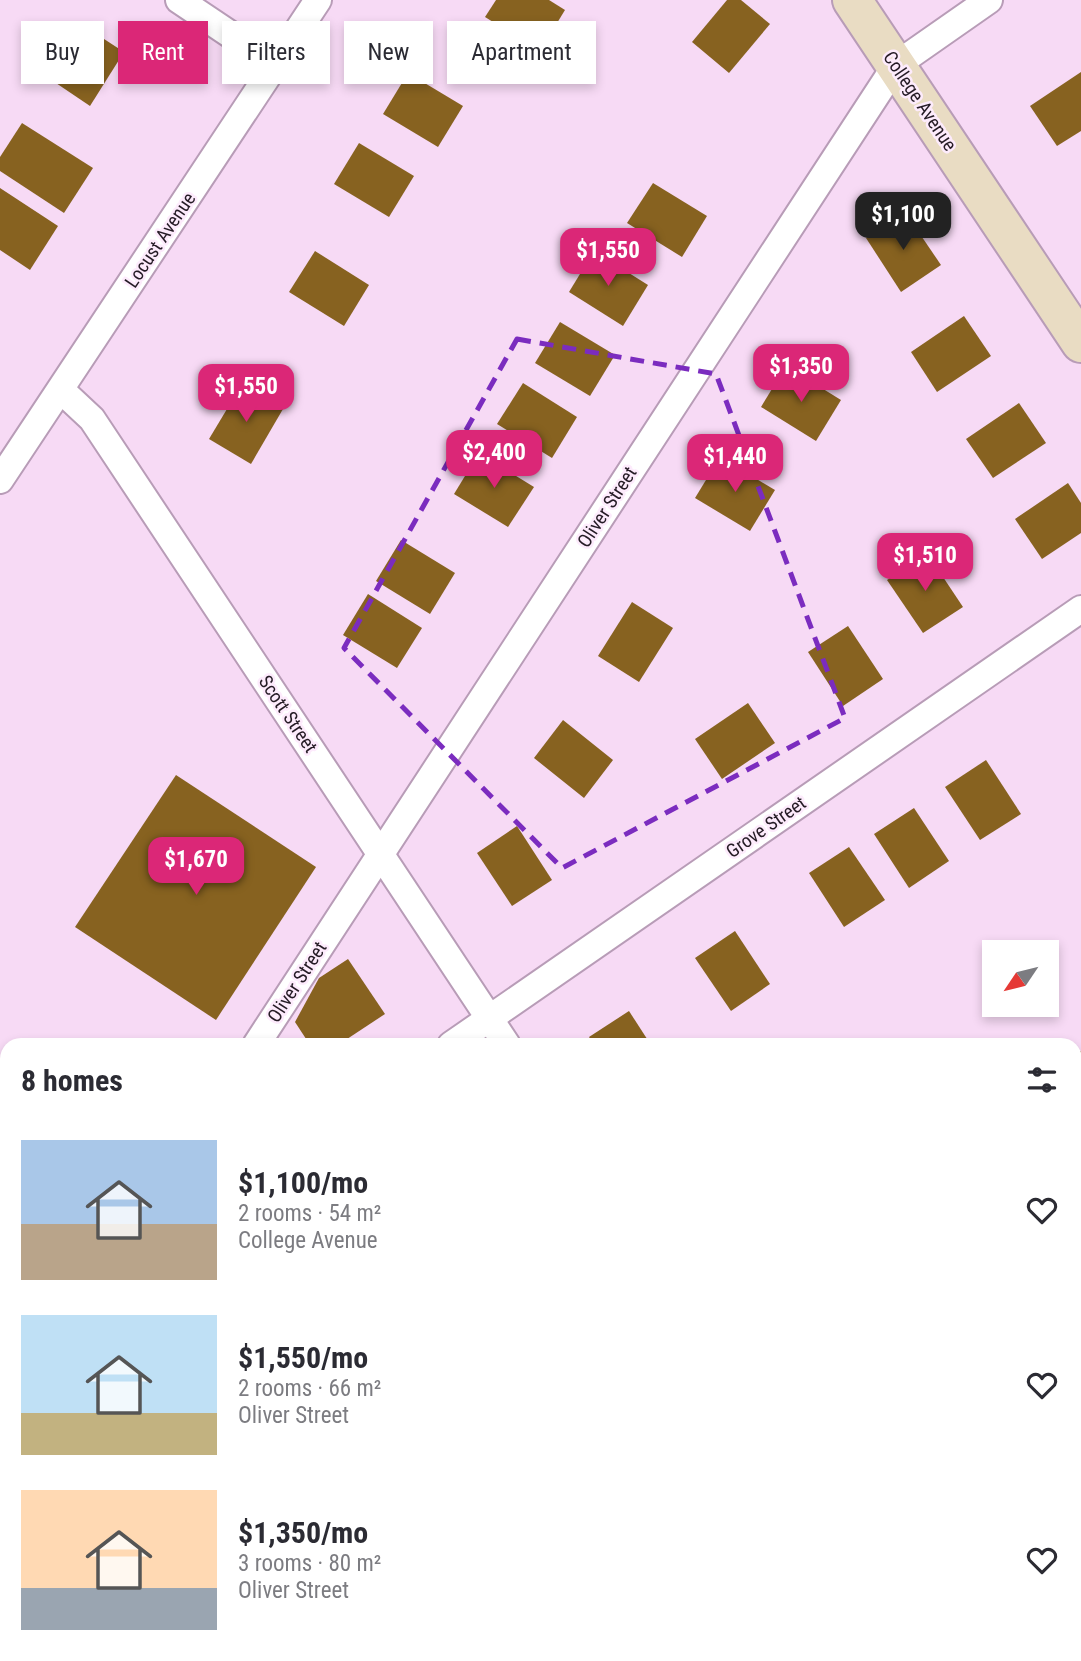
<!DOCTYPE html>
<meta charset="utf-8">
<style>
body{margin:0;font-family:"Roboto Condensed",sans-serif;background:#f7f7f7;color:#2b2b33;height:100vh;display:flex;flex-direction:column;font-size:26px;white-space:nowrap}
*{box-sizing:border-box;margin:0}
p{font-size:23px;color:#7c7c81}
.icon{flex:none;width:38px;height:38px;fill:none;stroke:currentColor;stroke-width:2;stroke-linecap:round;stroke-linejoin:round}
.map{position:relative;flex:1;overflow:hidden}
.panel{position:absolute;left:0px;top:1038px;width:1082px;height:625px;display:flex;flex-direction:column;background:#fff;border-radius:21px 21px 0 0;box-shadow:0 4px 10px #0003}
.panel>*{flex:none}
.top-card{position:absolute;left:21px;top:21px;width:700px;height:63px;display:flex;gap:14px}
.needle{width:46px;rotate:235deg}
.fabs{position:absolute;left:982px;top:940px;display:grid;gap:14px}
.fabs a{display:grid;place-items:center;width:77px;height:77px;border-radius:0px;background:#fff;box-shadow:0 4px 10px #0003;font-size:35px}
.price{position:absolute;translate:-50% -60px;padding:0 16px;border-radius:14px;background:#db2777;color:#fff;font-size:23px;line-height:46px;filter:drop-shadow(0 2px 4px #0008)}
.price::after{content:'';position:absolute;left:50%;top:42px;width:21px;height:16px;margin-left:-10px;background:inherit;clip-path:polygon(0 0,100% 0,50% 100%)}
.price.active{background:#222;color:#fff}
ul{padding:0;list-style:none}
li{display:flex;align-items:center;gap:21px;height:175px;padding:0 21px}
li span{display:grid;place-items:center;flex:none;width:196px;height:140px;border-radius:0px;color:#555}
li>.icon{margin-inline-start:auto}
span .icon{width:84px;height:84px;fill:#fffc;stroke-width:1}
li b{font-size:30px}
h2{display:flex;justify-content:space-between;align-items:center;height:84px;padding:0 21px;font-size:30px}
.chip{padding:0 24px;border-radius:0px;background:#fff;box-shadow:0 4px 10px #0003;font-size:24px;line-height:63px}
.chip.active{background:#db2777;color:#fff}
.map>svg:first-child{display:block}
.building{fill:#876220}
.lines{fill:none;stroke-linecap:round;stroke-linejoin:round}
.lane-casing{stroke:#b89cb7;stroke-width:18}
.street-casing{stroke:#b89cb7;stroke-width:30}
.secondary-casing{stroke:#b89cb7;stroke-width:42}
.lane{stroke:#fff;stroke-width:14}
.street{stroke:#fff;stroke-width:26}
.secondary{stroke:#e9dcc3;stroke-width:38}
.marked{fill:none;stroke:#7b2cbf;stroke-width:5;stroke-dasharray:14 9;stroke-linejoin:round}
.labels{text-anchor:middle;dominant-baseline:central;stroke-width:5;stroke-linejoin:round;paint-order:stroke}
.street-label{font-size:19px;fill:#251b25;stroke:#fdebfc}
</style>
<div class="map">
<svg width="1081" height="1661" viewBox="0 0 1081 1661">
<rect width="100%" height="100%" fill="#f7daf5"/>
<g class="building">
<polygon points="496,0 549,0 565,10 540,51 485,17"/>
<polygon points="727,0 741,0 770,24 729,73 692,42"/>
<polygon points="84,26 124,52 90,106 50,79"/>
<polygon points="1081,72 1081,131 1057,146 1030,106"/>
<polygon points="408,73 463,106 438,147 383,114"/>
<polygon points="22,123 93,168 64,213 0,171 0,157"/>
<polygon points="359,143 414,176 389,217 334,184"/>
<polygon points="653,183 707,216 682,257 627,223"/>
<polygon points="0,188 58,226 30,270 0,250"/>
<polygon points="905,212 941,265 901,292 866,238"/>
<polygon points="315,251 369,285 344,326 289,292"/>
<polygon points="594,251 648,285 623,326 569,292"/>
<polygon points="964,316 991,356 937,392 911,352"/>
<polygon points="560,322 615,355 590,396 535,363"/>
<polygon points="786,366 841,400 816,441 761,407"/>
<polygon points="523,383 577,417 552,458 497,424"/>
<polygon points="242,384 283,409 251,464 209,439"/>
<polygon points="1019,403 1046,443 993,478 966,439"/>
<polygon points="479,453 534,487 508,527 454,494"/>
<polygon points="720,457 775,490 750,531 695,498"/>
<polygon points="1068,483 1081,503 1081,533 1042,559 1015,519"/>
<polygon points="401,540 455,573 430,614 376,581"/>
<polygon points="927,553 963,607 923,633 887,580"/>
<polygon points="368,594 422,628 397,668 343,635"/>
<polygon points="632,602 673,628 639,682 598,656"/>
<polygon points="848,626 883,679 843,706 808,652"/>
<polygon points="748,703 775,743 722,779 695,739"/>
<polygon points="563,720 613,760 584,798 534,758"/>
<polygon points="986,760 1021,814 980,840 945,787"/>
<polygon points="176,775 316,867 216,1020 75,927"/>
<polygon points="914,808 949,861 909,888 874,834"/>
<polygon points="517,826 552,880 512,906 477,853"/>
<polygon points="849,847 885,900 844,927 809,873"/>
<polygon points="735,931 770,984 731,1011 695,958"/>
<polygon points="348,959 385,1014 338,1045 310,1045 295,1022 319,978"/>
<polygon points="629,1011 651,1045 594,1045 589,1037"/>
<polygon points="1081,1051 1081,1124 1074,1114 1074,1055"/>
<polygon points="1081,1567 1081,1661 997,1661 993,1656 1074,1656 1074,1571"/>
<polygon points="256,1656 294,1656 285,1661 260,1661"/>
</g>
<g class="lines">
<g class="lane-casing">
<polyline id="lane" points="0,1244 7,1249"/>
</g>
<g class="street-casing">
<g id="street">
<polyline points="179,0 276,65"/>
<polyline points="61,390 92,419 507,1045"/>
<polyline points="0,480 318,0"/>
<polyline points="256,1045 896,65 989,0"/>
<polyline points="451,1045 1081,609"/>
<polyline points="1074,1230 1081,1226"/>
<polyline points="0,1340 7,1336"/>
<polyline points="906,1656 910,1661"/>
<polyline points="436,1661 444,1656"/>
</g>
</g>
<g class="secondary-casing">
<polyline id="secondary" points="852,0 1081,343"/>
</g>
<use href="#lane" class="lane"/>
<use href="#street" class="street"/>
<use href="#secondary" class="secondary"/>
</g>
<path class="marked" d="M517,339L716,374L845,718L562,868L344,648Z"/>
<g class="labels">
<g class="street-label">
<text transform="translate(920 101) rotate(56)">College Avenue</text>
<text transform="translate(160 240) rotate(-56)">Locust Avenue</text>
<text transform="translate(607 507) rotate(-57)">Oliver Street</text>
<text transform="translate(288 714) rotate(56)">Scott Street</text>
<text transform="translate(766 827) rotate(-35)">Grove Street</text>
<text transform="translate(297 982) rotate(-57)">Oliver Street</text>
</g>
</g>
</svg>
<div class="fabs">
<a><svg class="needle" viewBox="-14 -14 28 28"><path d="M0-13l5 13h-10z" fill="#e53935"/><path d="M0 13l5-13h-10z" fill="#7c7c81"/></svg></a>
</div>
<b class="price active" style="left:903px;top:252px">$1,100</b>
<b class="price" style="left:608px;top:288px">$1,550</b>
<b class="price" style="left:801px;top:404px">$1,350</b>
<b class="price" style="left:246px;top:424px">$1,550</b>
<b class="price" style="left:494px;top:490px">$2,400</b>
<b class="price" style="left:735px;top:494px">$1,440</b>
<b class="price" style="left:925px;top:593px">$1,510</b>
<b class="price" style="left:196px;top:897px">$1,670</b>
<div class="top-card">
<a class="chip">Buy</a>
<a class="chip active">Rent</a>
<a class="chip">Filters</a>
<a class="chip">New</a>
<a class="chip">Apartment</a>
</div>
<section class="panel">
<h2>8 homes<svg class="icon" aria-label="filters" viewBox="0 0 24 24"><path d="M4 7h16M4 17h16"/><circle cx="9" cy="7" r="2"/><circle cx="15" cy="17" r="2"/></svg></h2>
<ul>
<li><span style="background:linear-gradient(#a9c7e8 60%,#b9a48a 0)"><svg class="icon" aria-label="home" viewBox="0 0 24 24"><path d="M3 11l9-7 9 7M6 9v11h12V9"/></svg></span><div><b>$1,100/mo</b><p>2 rooms · 54 m²</p><p>College Avenue</p></div><svg class="icon" aria-label="heart" viewBox="0 0 24 24"><path d="M12 20l-8-8c-3-5 5-10 8-4 3-6 11-1 8 4z"/></svg></li>
<li><span style="background:linear-gradient(#bfe0f5 70%,#c2b280 0)"><svg class="icon" aria-label="home" viewBox="0 0 24 24"><path d="M3 11l9-7 9 7M6 9v11h12V9"/></svg></span><div><b>$1,550/mo</b><p>2 rooms · 66 m²</p><p>Oliver Street</p></div><svg class="icon" aria-label="heart" viewBox="0 0 24 24"><path d="M12 20l-8-8c-3-5 5-10 8-4 3-6 11-1 8 4z"/></svg></li>
<li><span style="background:linear-gradient(#ffd9b3 70%,#9aa5b1 0)"><svg class="icon" aria-label="home" viewBox="0 0 24 24"><path d="M3 11l9-7 9 7M6 9v11h12V9"/></svg></span><div><b>$1,350/mo</b><p>3 rooms · 80 m²</p><p>Oliver Street</p></div><svg class="icon" aria-label="heart" viewBox="0 0 24 24"><path d="M12 20l-8-8c-3-5 5-10 8-4 3-6 11-1 8 4z"/></svg></li>
</ul>
</section>
</div>
